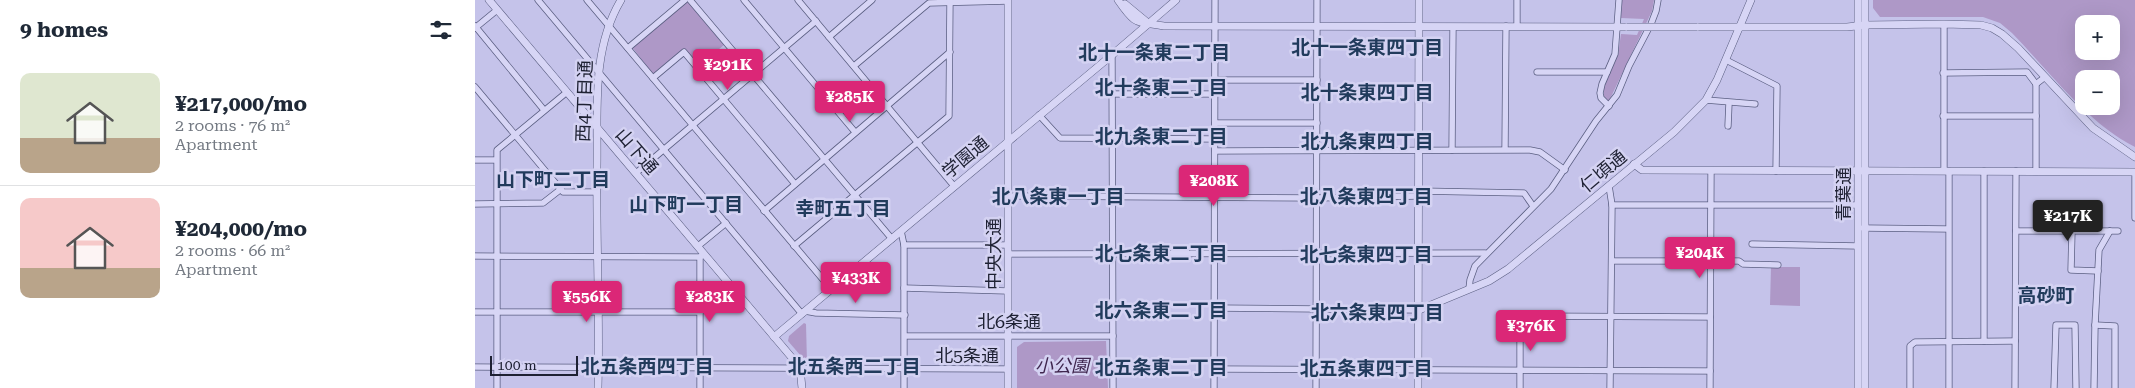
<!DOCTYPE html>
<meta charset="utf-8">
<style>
body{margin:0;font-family:"Roboto Serif","Noto Sans JP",serif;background:#f2f2f3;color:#1f2937;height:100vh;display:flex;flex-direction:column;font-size:19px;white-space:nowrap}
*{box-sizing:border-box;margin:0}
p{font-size:16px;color:#747a83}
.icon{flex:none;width:28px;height:28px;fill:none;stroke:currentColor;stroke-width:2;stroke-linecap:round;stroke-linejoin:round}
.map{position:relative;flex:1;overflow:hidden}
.drawer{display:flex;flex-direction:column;background:#fff;width:475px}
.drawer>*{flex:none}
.tools{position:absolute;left:1600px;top:15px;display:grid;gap:10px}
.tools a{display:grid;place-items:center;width:45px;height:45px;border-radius:10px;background:#fff;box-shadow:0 5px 20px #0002;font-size:25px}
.scale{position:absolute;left:15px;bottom:12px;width:88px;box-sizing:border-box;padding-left:5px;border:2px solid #1e2133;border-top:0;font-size:14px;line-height:18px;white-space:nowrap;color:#1e2133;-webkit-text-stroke:4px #d4d2f2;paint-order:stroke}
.price{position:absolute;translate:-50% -42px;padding:0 11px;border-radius:5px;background:#db2777;color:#fff;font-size:16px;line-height:32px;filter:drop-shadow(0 1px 2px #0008)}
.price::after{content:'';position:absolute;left:50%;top:30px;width:15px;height:11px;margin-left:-8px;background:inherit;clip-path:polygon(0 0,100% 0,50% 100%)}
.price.on{background:#222;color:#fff}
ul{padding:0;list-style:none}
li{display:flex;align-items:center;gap:15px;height:125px;padding:0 20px}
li+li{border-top:1px solid #e0e1e3}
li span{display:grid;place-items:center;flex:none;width:140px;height:100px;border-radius:10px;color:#555}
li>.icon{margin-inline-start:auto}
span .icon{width:60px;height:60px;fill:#fffc;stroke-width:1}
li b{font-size:21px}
h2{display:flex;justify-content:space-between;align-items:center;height:60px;padding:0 20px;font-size:21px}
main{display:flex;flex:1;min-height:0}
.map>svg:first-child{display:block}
.green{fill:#ae98c7;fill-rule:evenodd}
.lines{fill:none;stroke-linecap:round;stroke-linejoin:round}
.minor-casing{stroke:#5b5f82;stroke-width:7}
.tertiary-casing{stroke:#5b5f82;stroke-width:8}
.minor{stroke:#d7d5f5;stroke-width:5.5}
.tertiary{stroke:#d7d5f5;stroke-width:7}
.tertiary-bridge-casing{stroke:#5b5f82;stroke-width:8;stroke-linecap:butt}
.tertiary-bridge{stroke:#d7d5f5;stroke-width:7}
.labels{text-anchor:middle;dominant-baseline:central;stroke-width:5;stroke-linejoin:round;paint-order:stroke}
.street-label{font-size:18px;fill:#1e2133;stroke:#d4d2f2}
.park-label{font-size:18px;font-style:italic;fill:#3f264e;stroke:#d4d2f2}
.neighbourhood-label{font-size:19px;font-weight:bold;fill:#213b5c;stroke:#d4d2f2}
</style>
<main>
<section class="drawer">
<h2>9 homes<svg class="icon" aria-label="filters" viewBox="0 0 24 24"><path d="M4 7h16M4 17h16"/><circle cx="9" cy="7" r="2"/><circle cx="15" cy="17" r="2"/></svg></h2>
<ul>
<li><span style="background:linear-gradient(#dfe7d0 65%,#b9a48a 0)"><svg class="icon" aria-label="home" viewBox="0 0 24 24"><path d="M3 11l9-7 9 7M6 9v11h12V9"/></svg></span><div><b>¥217,000/mo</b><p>2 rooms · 76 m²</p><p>Apartment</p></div></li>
<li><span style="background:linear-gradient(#f6c9c9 70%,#b9a48a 0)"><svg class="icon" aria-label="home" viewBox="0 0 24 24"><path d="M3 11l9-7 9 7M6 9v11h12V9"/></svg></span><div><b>¥204,000/mo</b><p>2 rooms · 66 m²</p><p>Apartment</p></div></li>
</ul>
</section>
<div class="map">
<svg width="1660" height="388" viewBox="0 0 1660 388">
<rect width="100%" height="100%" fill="#c5c3ea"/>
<g class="green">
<polygon points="1147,0 1179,0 1177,11 1134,101 1129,97 1129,87 1143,55 1146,34 1162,35 1169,19 1146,18"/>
<path d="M1398,0H1660V147C1612,123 1574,71 1537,33L1525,23L1508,17H1405L1398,8ZM1609,24H1636V51H1609ZM1609,79H1636V106H1609Z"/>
<polygon points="212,1 249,45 223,66 208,49 178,74 157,47"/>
<polygon points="1296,267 1325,267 1325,306 1295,305"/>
<polygon points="329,323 331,324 332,363 313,341 314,336"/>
<polygon points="631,341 633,388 542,388 542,347 549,342"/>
</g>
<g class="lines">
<g class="minor-casing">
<g id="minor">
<polyline points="63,0 327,314"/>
<polyline points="112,0 356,289"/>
<polyline points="215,0 417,239"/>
<polyline points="269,0 380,132"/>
<polyline points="323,0 479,186"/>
<polyline points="1042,0 1042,26"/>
<polyline points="0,26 69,110"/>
<polyline points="0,28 22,10"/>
<polyline points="354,37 397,0"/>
<polyline points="153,48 210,0"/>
<polyline points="637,55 638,388"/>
<polyline points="1251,60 1302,86 1301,171"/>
<polyline points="379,66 454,3 533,1"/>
<polyline points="1062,72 1132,72"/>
<polyline points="1468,73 1552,72 1561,84"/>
<polyline points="178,78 209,52 320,184"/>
<polyline points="740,80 842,80"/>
<polyline points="0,87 88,192 122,192"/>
<polyline points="638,94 740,94"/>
<polyline points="1231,100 1280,104"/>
<polyline points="1134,106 1126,98 1125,93 1127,84 1140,54 1144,0"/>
<polyline points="564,115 585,138 740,139"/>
<polyline points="1468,116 1561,116"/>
<polyline points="740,123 842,123"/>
<polyline points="1253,126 1254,103"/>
<polyline points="1030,149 1031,26"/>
<polyline points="977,150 978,27"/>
<polyline points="740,151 1055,150 1065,152 1090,170"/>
<polyline points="0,160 21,160"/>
<polyline points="1469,171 1469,24"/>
<polyline points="1561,171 1561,84 1570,77"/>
<polyline points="1660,172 1660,218"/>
<polyline points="161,173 341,21"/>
<polyline points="1134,186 1137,205 1135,388"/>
<polyline points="944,191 1049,193 1058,206"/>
<polyline points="533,196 842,198 944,196"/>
<polyline points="0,204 68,203 86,189"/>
<polyline points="1137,205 1383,205"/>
<polyline points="289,211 475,52"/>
<polyline points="1388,228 1473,229"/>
<polyline points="426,231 429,245 429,388"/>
<polyline points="1541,231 1643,231"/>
<polyline points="1597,231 1596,270 1623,271"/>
<polyline points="1277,244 1383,246"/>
<polyline points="429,245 533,245"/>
<polyline points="223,246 251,223"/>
<polyline points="319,246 474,116 475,0"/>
<polyline points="533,254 1010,253"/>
<polyline points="0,256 225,257 229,254"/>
<polyline points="225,257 225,388"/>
<polyline points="1137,261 1264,261 1268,264 1303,265"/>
<polyline points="429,288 533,291"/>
<polyline points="994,289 995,280 1000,266 1076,189 1121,121 1142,95 1154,66 1176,24 1181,11 1183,0"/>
<polyline points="739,308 944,310"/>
<polyline points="330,311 341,313 430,315"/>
<polyline points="0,312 225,312"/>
<polyline points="1620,325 1640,326 1640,388"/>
<polyline points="430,336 638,336"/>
<polyline points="1509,341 1509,171"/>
<polyline points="0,367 533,369"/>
<polyline points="739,369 1235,371"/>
<polyline points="22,388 22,150 92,92"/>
<polyline points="739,388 740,0"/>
<polyline points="841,388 842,0"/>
<polyline points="1045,388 1045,316 1235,317"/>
<polyline points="1235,388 1236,171"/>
<polyline points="1435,388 1435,346 1440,342 1540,341"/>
<polyline points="1474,388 1474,171"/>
<polyline points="1540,388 1541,171"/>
<polyline points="1579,388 1581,325 1600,325 1601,388"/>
<polyline points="1619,388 1620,325 1624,250 1635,231"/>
</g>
</g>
<g class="tertiary-casing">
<g id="tertiary">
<polyline points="14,0 318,359 325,368 327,388"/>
<polyline points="533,0 533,388"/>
<path d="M643,0C661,26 660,21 689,26L1152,27"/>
<polyline points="1383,0 1383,388"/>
<polyline points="650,4 673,23"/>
<polyline points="1222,27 1372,27 1390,25 1469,24 1506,25 1517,28 1527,34 1543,48 1618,128 1660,157"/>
<polyline points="1159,164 1167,170 1660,172"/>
<polyline points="944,310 1014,281 1033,269 1199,132 1231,100 1242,80 1276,0"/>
<polyline points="299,337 637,55 701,0"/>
<path d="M123,388C125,314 121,241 122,167C123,111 116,50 146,0"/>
<polyline points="943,388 944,0"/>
<polyline points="1390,388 1390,0"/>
</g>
</g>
<use href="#minor" class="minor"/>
<use href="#tertiary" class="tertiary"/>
<g class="tertiary-bridge-casing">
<polyline id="tertiary-bridge" points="1152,27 1222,27"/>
</g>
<use href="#tertiary-bridge" class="tertiary-bridge"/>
</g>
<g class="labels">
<g class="street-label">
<text transform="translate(109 101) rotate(-88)">西4丁目通</text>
<text transform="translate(162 151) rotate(49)">山下通</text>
<text transform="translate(490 157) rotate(-40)">学園通</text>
<text transform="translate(1128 171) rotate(-40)">仁頃通</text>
<text transform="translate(1368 194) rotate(-90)">青葉通</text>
<text transform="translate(518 254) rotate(-90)">中央大通</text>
<text x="534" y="321">北6条通</text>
<text x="492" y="355">北5条通</text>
</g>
<g class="park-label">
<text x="587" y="365">小公園</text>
</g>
<g class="neighbourhood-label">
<text x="892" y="47">北十一条東四丁目</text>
<text x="679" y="52">北十一条東二丁目</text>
<text x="686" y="87">北十条東二丁目</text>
<text x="892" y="92">北十条東四丁目</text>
<text x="686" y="136">北九条東二丁目</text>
<text x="892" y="141">北九条東四丁目</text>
<text x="78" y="179">山下町二丁目</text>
<text x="583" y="196">北八条東一丁目</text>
<text x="891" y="196">北八条東四丁目</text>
<text x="211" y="204">山下町一丁目</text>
<text x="368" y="208">幸町五丁目</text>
<text x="686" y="253">北七条東二丁目</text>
<text x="891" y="254">北七条東四丁目</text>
<text x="1571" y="295">高砂町</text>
<text x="686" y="310">北六条東二丁目</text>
<text x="902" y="312">北六条東四丁目</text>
<text x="172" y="366">北五条西四丁目</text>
<text x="379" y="366">北五条西二丁目</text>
<text x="686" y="367">北五条東二丁目</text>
<text x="891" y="368">北五条東四丁目</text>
</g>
</g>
</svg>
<div class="tools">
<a>+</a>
<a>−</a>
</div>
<div class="scale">100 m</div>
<b class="price" style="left:253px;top:91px">¥291K</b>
<b class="price" style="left:375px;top:123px">¥285K</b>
<b class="price" style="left:739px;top:207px">¥208K</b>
<b class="price on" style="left:1593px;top:242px">¥217K</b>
<b class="price" style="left:1225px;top:279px">¥204K</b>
<b class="price" style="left:381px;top:304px">¥433K</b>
<b class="price" style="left:112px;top:323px">¥556K</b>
<b class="price" style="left:235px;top:323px">¥283K</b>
<b class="price" style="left:1056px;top:352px">¥376K</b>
</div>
</main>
